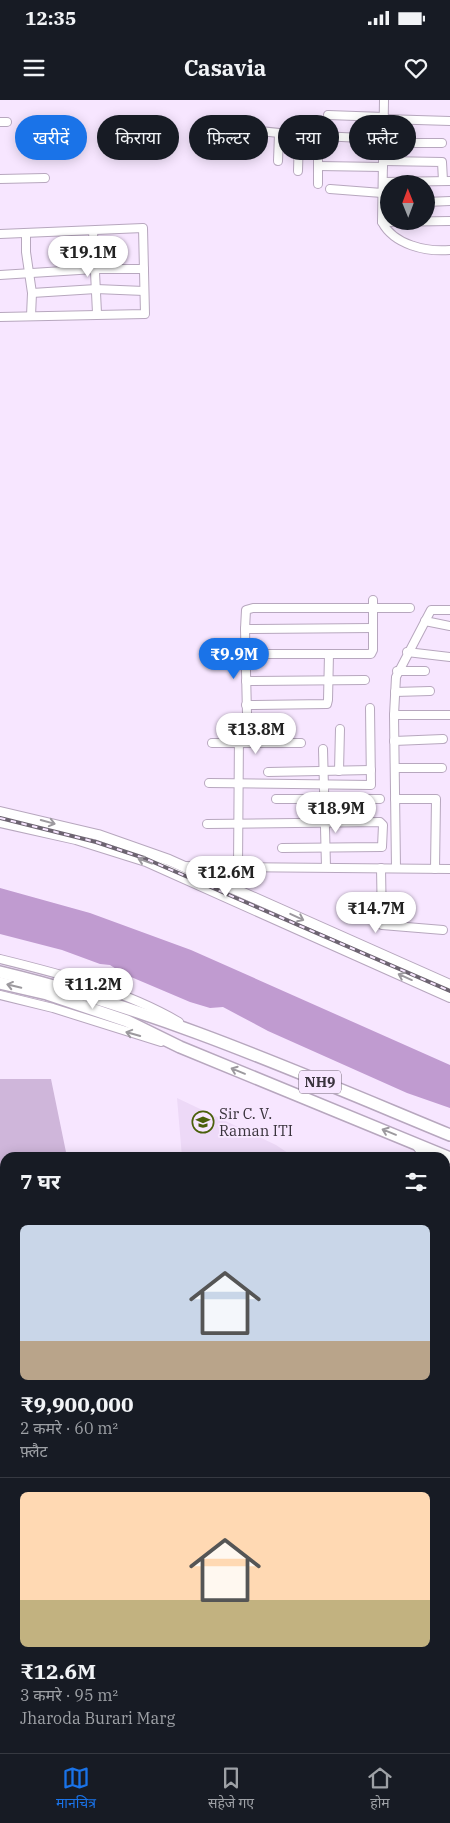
<!DOCTYPE html>
<html lang="hi">
<meta charset="utf-8">
<style>
body{margin:0;font-family:"IBM Plex Serif","Noto Sans Devanagari",serif;background:#242831;color:#f1f3f6;height:100vh;display:flex;flex-direction:column;font-size:19px;white-space:nowrap}
*{box-sizing:border-box;margin:0}
p{font-size:16px;color:#9ea1a6}
.icon{flex:none;width:28px;height:28px;fill:none;stroke:currentColor;stroke-width:2;stroke-linecap:round;stroke-linejoin:round}
.map{position:relative;flex:1;overflow:hidden}
.sheet{position:absolute;left:0px;top:1052px;width:450px;height:601px;display:flex;flex-direction:column;background:#171b24;border-radius:15px 15px 0 0;box-shadow:0 2px 12px #0003}
.sheet>*{flex:none}
.banner{position:absolute;left:15px;top:15px;width:420px;height:45px;display:flex;gap:10px}
.needle{width:32px;rotate:359deg}
.buttons{position:absolute;left:380px;top:75px;display:grid;gap:10px}
.buttons a{display:grid;place-items:center;width:55px;height:55px;border-radius:50%;background:#171b24;box-shadow:0 2px 12px #0003;font-size:25px}
.price{position:absolute;translate:-50% -42px;padding:0 11px;border-radius:18px;background:#fff;color:#222;font-size:16px;line-height:32px;filter:drop-shadow(0 1px 2px #0008)}
.price::after{content:'';position:absolute;left:50%;top:30px;width:15px;height:11px;margin-left:-8px;background:inherit;clip-path:polygon(0 0,100% 0,50% 100%)}
.price.selected{background:#1a73e8;color:#fff}
ul{padding:0;list-style:none}
li{display:grid;align-content:center;gap:10px;height:265px;padding:0 20px}
li+li{border-top:1px solid #363941}
li span{display:grid;place-items:center;height:155px;border-radius:8px;color:#555}
li>.icon{margin-inline-start:auto}
span .icon{width:90px;height:90px;fill:#fffc;stroke-width:1}
li b{font-size:21px}
h2{display:flex;justify-content:space-between;align-items:center;height:60px;padding:0 20px;font-size:21px}
.tag{padding:0 18px;border-radius:22px;background:#171b24;box-shadow:0 2px 12px #0003;font-size:18px;line-height:45px}
.tag.selected{background:#1a73e8;color:#fff}
.status{display:flex;justify-content:space-between;align-items:center;height:35px;padding:0 25px;background:#171b24;direction:ltr}
.status svg{height:14px;fill:currentColor}
header{display:flex;justify-content:space-between;align-items:center;height:65px;padding:0 20px;background:#171b24;font-size:22px;font-weight:700}
.tabs{display:flex;justify-content:space-around;align-items:center;height:70px;border-top:1px solid #363941;background:#171b24;font-size:14px;color:#9ea1a6}
.tabs a{display:grid;justify-items:center;gap:2px}
.tabs .selected{color:#1a73e8}
.map>svg:first-child{display:block}
.built{fill:#edd9f7}
.green{fill:#cfb6da}
.water{fill:#c09bd0}
.lines{fill:none;stroke-linecap:round;stroke-linejoin:round}
.canal{stroke:#c09bd0;stroke-width:6}
.minor-casing{stroke:#b7a7be;stroke-width:10}
.major-casing{stroke:#b7a7be;stroke-width:12}
.highway-casing{stroke:#b7a7be;stroke-width:14}
.minor{stroke:#fff;stroke-width:8}
.major{stroke:#fff;stroke-width:10}
.highway{stroke:#fff;stroke-width:11}
.rail-casing{stroke:#6d6471;stroke-width:4}
.rail{stroke:#f7e6ff;stroke-width:2;stroke-dasharray:5.5;stroke-linecap:butt}
.oneway{stroke:#9c999e}
.labels{text-anchor:middle;dominant-baseline:central;stroke-width:4;stroke-linejoin:round;paint-order:stroke}
.shield{fill:#f7e6ff;stroke:#726976;stroke-width:1}
.shield-label{font-size:14px;font-weight:bold;fill:#39333c}
.poi-label{font-size:15px;fill:#39333c;stroke:#f7e6ff;text-anchor:start}
</style>
<div class="status"><b>12:35</b><svg viewBox="0 0 49 12"><path d="M0 12V9h3v3zM5 12V6h3v6zM10 12V3h3v9zM15 12V0h3v12zM26 1h20v11H26zM47 4h2v5h-2z"/></svg></div>
<header><svg class="icon" aria-label="menu" viewBox="0 0 24 24"><path d="M4 6h16M4 12h16M4 18h16"/></svg>Casavia<svg class="icon" aria-label="heart" viewBox="0 0 24 24"><path d="M12 20l-8-8c-3-5 5-10 8-4 3-6 11-1 8 4z"/></svg></header>
<div class="map">
<svg width="450" height="1653" viewBox="0 0 450 1653">
<rect width="100%" height="100%" fill="#f7e6ff"/>
<polygon class="built" points="177,998 276,1045 294,1057 182,1057"/>
<g class="green">
<polygon points="0,979 51,979 67,1057 5,1058 5,1266 0,1267"/>
<polygon points="0,1599 5,1606 5,1649 36,1649 39,1653 0,1653"/>
</g>
<polygon class="water" points="0,788 90,813 191,850 450,965 450,1008 407,993 268,931 223,907 210,908 190,902 124,874 110,865 100,864 62,850 0,834"/>
<g class="lines">
<g class="canal">
<polyline points="0,1532 5,1539"/>
<polyline points="82,1649 87,1653"/>
</g>
<g class="minor-casing">
<g id="minor">
<path d="M384,0L382,122C394,145 426,152 450,150"/>
<polyline points="328,15 384,17"/>
<polyline points="384,19 450,21"/>
<polyline points="0,22 7,22"/>
<polyline points="211,26 299,35 384,39"/>
<polyline points="318,36 318,84"/>
<polyline points="384,43 442,43"/>
<polyline points="278,61 279,34"/>
<polyline points="384,61 442,62 443,81"/>
<polyline points="318,66 383,67"/>
<polyline points="298,71 299,35"/>
<polyline points="0,79 45,78"/>
<polyline points="383,82 450,81"/>
<polyline points="330,89 382,93"/>
<polyline points="426,102 450,101"/>
<polyline points="382,122 450,121"/>
<polyline points="93,131 97,213"/>
<polyline points="26,133 26,152 32,193 31,216"/>
<polyline points="0,134 143,128 145,214 0,217"/>
<polyline points="0,175 95,169 144,169"/>
<polyline points="32,193 96,189 144,191"/>
<polyline points="425,521 450,526"/>
<polyline points="373,528 245,529 246,510 253,508 410,508"/>
<polyline points="407,552 450,557"/>
<polyline points="245,554 371,554 373,550 373,500"/>
<polyline points="397,571 425,571"/>
<polyline points="246,581 365,580"/>
<polyline points="395,592 430,591"/>
<polyline points="246,605 327,604 328,600 329,554"/>
<polyline points="394,615 450,615"/>
<polyline points="394,641 443,639"/>
<polyline points="212,643 301,643"/>
<polyline points="323,649 326,767"/>
<polyline points="395,668 442,668"/>
<polyline points="339,671 340,629"/>
<polyline points="268,672 371,670"/>
<polyline points="209,683 371,685 370,608"/>
<polyline points="276,699 380,699"/>
<polyline points="395,699 436,699 435,769"/>
<polyline points="207,724 380,722 383,725 382,747 282,748"/>
<polyline points="185,766 223,767"/>
<polyline points="238,767 239,634 247,614 245,529"/>
<polyline points="381,768 382,825 443,830"/>
<polyline points="396,768 394,615 396,577 431,510 450,510"/>
<polyline points="209,781 223,767 450,769"/>
<path d="M0,859C61,874 124,890 179,922"/>
<polyline points="0,895 53,908 161,942"/>
<polyline points="416,1045 425,1058"/>
<polyline points="445,1078 450,1075"/>
<polyline points="445,1197 450,1195"/>
<polyline points="445,1204 450,1202"/>
<polyline points="445,1267 450,1277"/>
<polyline points="445,1324 450,1322"/>
<polyline points="445,1417 450,1414"/>
<polyline points="0,1497 5,1493"/>
<polyline points="0,1507 5,1503"/>
<polyline points="445,1635 450,1632"/>
<polyline points="103,1649 108,1653"/>
<polyline points="358,1649 360,1653"/>
<polyline points="368,1649 370,1653"/>
<polyline points="408,1653 417,1649"/>
</g>
</g>
<g class="major-casing">
<g id="major">
<polyline points="0,712 98,735 169,760 450,885"/>
<polyline points="0,722 76,739 146,761 450,897"/>
<polyline points="0,1565 5,1572"/>
<polyline points="0,1582 5,1589"/>
<polyline points="50,1649 54,1653"/>
<polyline points="63,1649 66,1653"/>
</g>
</g>
<g class="highway-casing">
<g id="highway">
<path d="M0,872C156,909 302,974 450,1035"/>
<polyline points="0,883 47,894 127,921 180,947 450,1058"/>
</g>
</g>
<use href="#minor" class="minor"/>
<use href="#major" class="major"/>
<use href="#highway" class="highway"/>
<g class="rail-casing">
<polyline id="rail" points="0,718 96,742 144,758 450,891"/>
</g>
<use href="#rail" class="rail"/>
</g>
<defs><path id="oneway-shaft" d="M-6 0H5M1.5-3L5.5 0L1.5 3" fill="none" stroke-width="1.6" stroke-linecap="round" stroke-linejoin="round" transform="scale(1.25)"/></defs>
<g class="oneway">
<use href="#oneway-shaft" transform="translate(48 722) rotate(15)"/>
<use href="#oneway-shaft" transform="translate(145 761) rotate(-160)"/>
<use href="#oneway-shaft" transform="translate(297 817) rotate(25)"/>
<use href="#oneway-shaft" transform="translate(405 877) rotate(-156)"/>
<use href="#oneway-shaft" transform="translate(14 886) rotate(-167)"/>
<use href="#oneway-shaft" transform="translate(133 934) rotate(-164)"/>
<use href="#oneway-shaft" transform="translate(238 971) rotate(-158)"/>
<use href="#oneway-shaft" transform="translate(389 1032) rotate(-158)"/>
</g>
<defs>
<g id="university-ring" transform="scale(1.125)"><circle r="9.5" fill="#f7e6ff" stroke="#4b600b" stroke-width="1.5"/><path d="M0-5L7-2L0 1L-7-2ZM-4 1L0 2.5L4 1V4Q0 6-4 4Z" fill="#4b600b"/></g>
</defs>
<g fill-rule="evenodd">
<use href="#university-ring" x="203" y="1022"/>
</g>
<g class="labels">
<rect class="shield" x="299" y="970.5" width="42" height="23" rx="4"/>
<g class="shield-label">
<text x="320" y="982">NH9</text>
</g>
<g class="poi-label">
<text x="219" y="1013">Sir C. V.<tspan x="219" dy="17">Raman ITI</tspan></text>
</g>
</g>
</svg>
<div class="buttons">
<a><svg class="needle" viewBox="-14 -14 28 28"><path d="M0-13l5 13h-10z" fill="#e53935"/><path d="M0 13l5-13h-10z" fill="#9ea1a6"/></svg></a>
</div>
<b class="price" style="left:88px;top:178px">₹19.1M</b>
<b class="price selected" style="left:234px;top:580px">₹9.9M</b>
<b class="price" style="left:256px;top:655px">₹13.8M</b>
<b class="price" style="left:336px;top:734px">₹18.9M</b>
<b class="price" style="left:226px;top:798px">₹12.6M</b>
<b class="price" style="left:376px;top:834px">₹14.7M</b>
<b class="price" style="left:93px;top:910px">₹11.2M</b>
<div class="banner">
<a class="tag selected">खरीदें</a>
<a class="tag">किराया</a>
<a class="tag">फ़िल्टर</a>
<a class="tag">नया</a>
<a class="tag">फ़्लैट</a>
</div>
<section class="sheet">
<h2>7 घर<svg class="icon" aria-label="filters" viewBox="0 0 24 24"><path d="M4 7h16M4 17h16"/><circle cx="9" cy="7" r="2"/><circle cx="15" cy="17" r="2"/></svg></h2>
<ul>
<li><span style="background:linear-gradient(#c9d6e8 75%,#b9a48a 0)"><svg class="icon" aria-label="home" viewBox="0 0 24 24"><path d="M3 11l9-7 9 7M6 9v11h12V9"/></svg></span><div><b>₹9,900,000</b><p>2 कमरे · 60 m²</p><p>फ़्लैट</p></div></li>
<li><span style="background:linear-gradient(#ffd9b3 70%,#c2b280 0)"><svg class="icon" aria-label="home" viewBox="0 0 24 24"><path d="M3 11l9-7 9 7M6 9v11h12V9"/></svg></span><div><b>₹12.6M</b><p>3 कमरे · 95 m²</p><p>Jharoda Burari Marg</p></div></li>
</ul>
</section>
</div>
<nav class="tabs">
<a class="selected"><svg class="icon" aria-label="map" viewBox="0 0 24 24"><path d="M3 6l6-2 6 2 6-2v14l-6 2-6-2-6 2zM9 4v14M15 6v14"/></svg>मानचित्र</a>
<a><svg class="icon" aria-label="saved" viewBox="0 0 24 24"><path d="M7 4h10v16l-5-4-5 4z"/></svg>सहेजे गए</a>
<a><svg class="icon" aria-label="home" viewBox="0 0 24 24"><path d="M3 11l9-7 9 7M6 9v11h12V9"/></svg>होम</a>
</nav>
